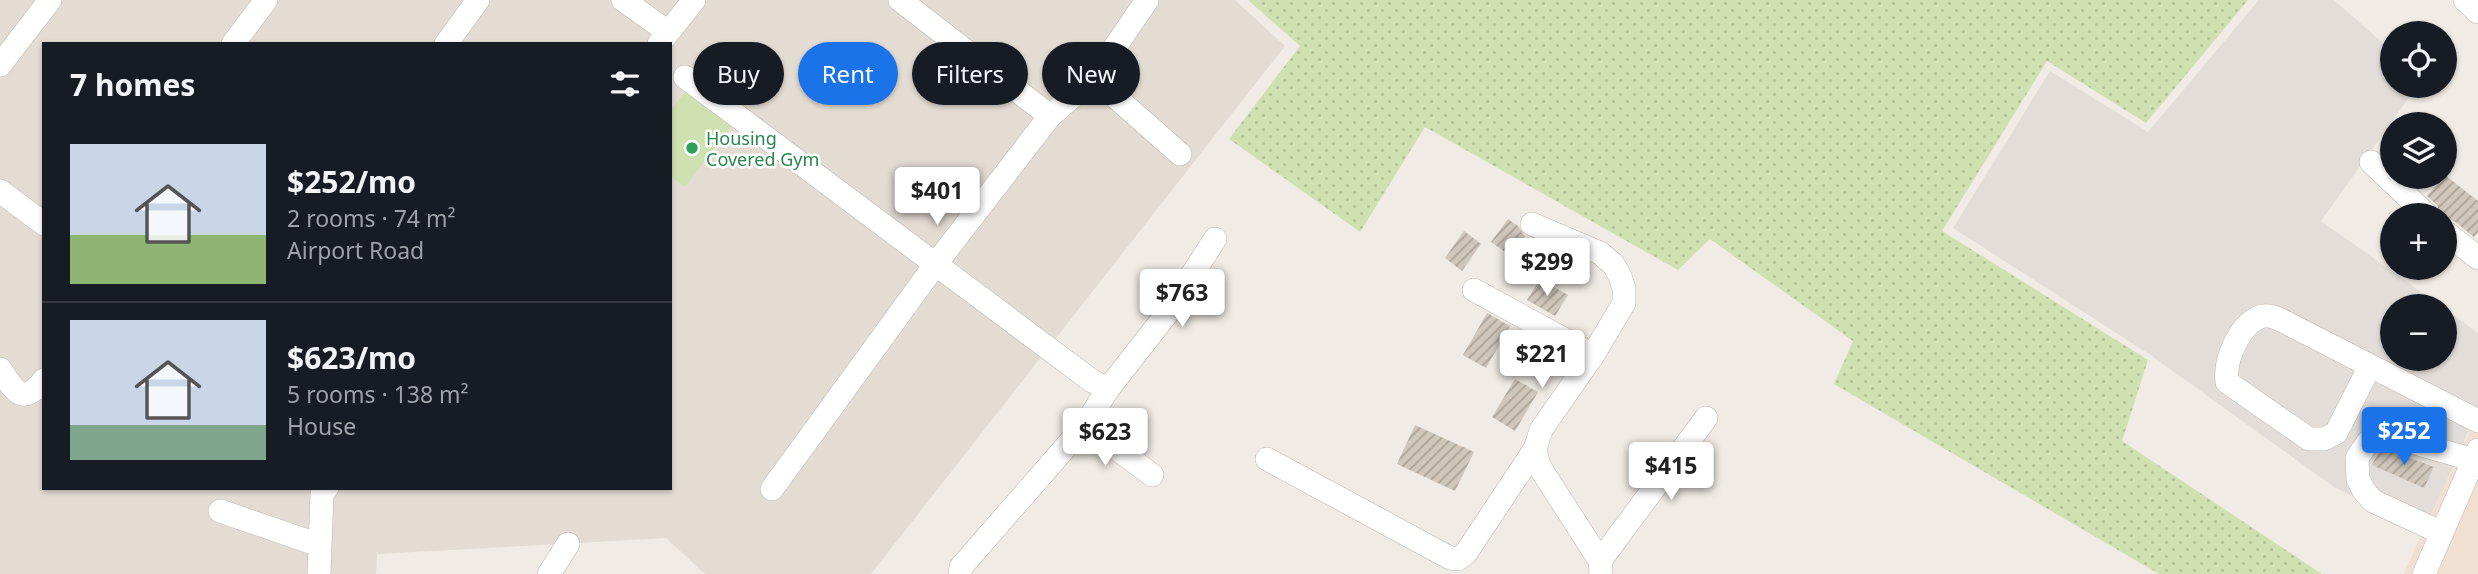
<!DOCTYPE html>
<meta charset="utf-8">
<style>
body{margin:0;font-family:"Noto Sans",sans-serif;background:#242831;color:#f1f3f6;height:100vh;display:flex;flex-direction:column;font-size:26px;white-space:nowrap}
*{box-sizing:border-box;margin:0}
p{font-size:23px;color:#9ea1a6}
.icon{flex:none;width:38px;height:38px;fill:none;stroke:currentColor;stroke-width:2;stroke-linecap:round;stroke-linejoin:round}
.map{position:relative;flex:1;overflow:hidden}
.details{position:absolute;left:42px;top:42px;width:630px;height:448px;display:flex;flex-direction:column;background:#171b24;border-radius:0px;box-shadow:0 2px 5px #0004}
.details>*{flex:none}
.top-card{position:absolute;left:693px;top:42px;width:665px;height:63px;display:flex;gap:14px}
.buttons{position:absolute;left:2380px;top:21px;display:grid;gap:14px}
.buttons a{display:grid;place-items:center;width:77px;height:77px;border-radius:50%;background:#171b24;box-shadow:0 2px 5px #0004;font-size:35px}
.price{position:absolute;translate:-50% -60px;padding:0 16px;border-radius:7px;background:#fff;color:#222;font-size:23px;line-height:46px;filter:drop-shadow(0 2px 4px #0008)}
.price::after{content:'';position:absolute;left:50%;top:42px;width:21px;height:16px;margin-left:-10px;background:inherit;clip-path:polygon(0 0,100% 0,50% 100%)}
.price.on{background:#1a73e8;color:#fff}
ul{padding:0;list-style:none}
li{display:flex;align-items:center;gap:21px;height:175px;padding:0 28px}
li+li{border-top:2px solid #363941}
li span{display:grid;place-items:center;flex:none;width:196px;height:140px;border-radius:0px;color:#555}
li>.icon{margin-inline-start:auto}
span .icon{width:84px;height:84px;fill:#fffc;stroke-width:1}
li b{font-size:30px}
h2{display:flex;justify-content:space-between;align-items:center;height:84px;padding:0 28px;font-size:30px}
.chip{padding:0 24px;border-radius:32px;background:#171b24;box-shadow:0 2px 5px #0004;font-size:24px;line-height:63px}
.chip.on{background:#1a73e8;color:#fff}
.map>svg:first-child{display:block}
.residential{fill:#e3dcd3;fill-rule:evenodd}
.commercial{fill:#f1e0d1}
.industrial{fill:#e2ddd9}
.grass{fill:url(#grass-dots)}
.pitch{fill:#d0e1b1}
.building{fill:url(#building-hatch)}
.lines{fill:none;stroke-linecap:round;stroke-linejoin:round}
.minor-casing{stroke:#bdb5ab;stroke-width:24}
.minor{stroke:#fff;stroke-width:23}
.leisure-dot{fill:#2e9e5b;stroke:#fff;stroke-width:2.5}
.labels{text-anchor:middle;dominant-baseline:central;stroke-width:5;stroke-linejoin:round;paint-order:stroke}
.leisure-label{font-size:18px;fill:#27864d;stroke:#fff;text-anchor:start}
</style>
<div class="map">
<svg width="2478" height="574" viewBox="0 0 2478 574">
<defs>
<pattern id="grass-dots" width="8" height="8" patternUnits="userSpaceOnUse" patternTransform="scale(1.75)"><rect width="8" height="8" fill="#d0e1b1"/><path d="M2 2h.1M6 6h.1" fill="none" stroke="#b4c299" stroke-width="1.8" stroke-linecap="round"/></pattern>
<pattern id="building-hatch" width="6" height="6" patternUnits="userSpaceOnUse" patternTransform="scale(1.75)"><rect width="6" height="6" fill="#d0c6bb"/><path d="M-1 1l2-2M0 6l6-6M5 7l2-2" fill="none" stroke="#aaa299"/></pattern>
</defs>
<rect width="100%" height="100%" fill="#f0ebe4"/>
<path class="residential" d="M0,0H1235L1285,46L871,574H705L666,538L377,554L376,574H0ZM44,44H670V488H44Z"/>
<polygon class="commercial" points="2370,407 2465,442 2478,412 2478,574 2404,574 2423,530 2334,487"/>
<polygon class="industrial" points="2259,0 2334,0 2392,51 2392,86 2417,86 2321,221 2441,306 2392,306 2392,359 2445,359 2445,309 2478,333 2478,410 2424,530 2334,487 2152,356 1953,228 2050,71 2148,132"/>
<polygon class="grass" points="1248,0 2248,0 2146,123 2047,61 1942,231 2148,360 2122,441 2322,574 2159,574 1834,384 1853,341 1710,239 1678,270 1425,127 1360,232 1229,139 1300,46"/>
<polygon class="pitch" points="689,87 735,121 685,187 670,176 670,111"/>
<g class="building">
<polygon points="2445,175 2478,201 2478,232 2474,237 2454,221 2441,215 2437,205 2427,196"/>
<polygon points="1508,219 1518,226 1525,236 1511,256 1491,242"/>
<polygon points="1464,231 1481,244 1462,271 1445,258"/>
<polygon points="1540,279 1568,295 1555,316 1527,300"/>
<polygon points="1487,313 1510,326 1486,368 1463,355"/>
<polygon points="1515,379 1538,392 1515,431 1492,417"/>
<polygon points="1415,425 1474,452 1455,491 1397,464"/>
<polygon points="2388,450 2434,467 2424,488 2372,465 2378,453"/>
</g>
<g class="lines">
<g class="minor-casing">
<g id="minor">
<polyline points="623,0 668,32"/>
<polyline points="900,0 1050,116"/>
<polyline points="2465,0 2478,12"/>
<polyline points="233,44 266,0"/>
<polyline points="446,44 478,0"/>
<polyline points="659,44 694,0"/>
<polyline points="0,65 50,0"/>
<polyline points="685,77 1092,381 1108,389 1085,425 961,567 960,574"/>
<polyline points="1094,78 1180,154"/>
<polyline points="2371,162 2427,215"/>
<polyline points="0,191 44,224"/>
<polyline points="1532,224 1600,253 1613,264 1620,276 1624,289 1624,303 1593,355 1541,430 1535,449 1539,466 1600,561 1601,574"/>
<polyline points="2445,232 2478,258"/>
<polyline points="1474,290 1593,355"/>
<path d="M2370,366L2336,433L2324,439H2309L2227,382C2224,360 2240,322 2263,316C2268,315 2274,317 2279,319L2478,421"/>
<path d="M0,369C15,391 22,407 44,380"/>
<polyline points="1108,389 1169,311 1215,239"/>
<polyline points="1085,425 1152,475"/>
<polyline points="1267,459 1450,558 1458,559 1466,553 1535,449"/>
<polyline points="772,489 935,265 1050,116 1094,78 1147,0"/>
<polyline points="220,511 319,545"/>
<polyline points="2442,533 2373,501 2364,491 2358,479 2357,458 2368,442 2387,435 2474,460"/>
<polyline points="1600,561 1706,418"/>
<polyline points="319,574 322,494 327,488"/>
<polyline points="549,574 568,544"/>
<polyline points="2424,574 2478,450"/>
</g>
</g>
<use href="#minor" class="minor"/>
</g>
<circle class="leisure-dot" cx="692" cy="148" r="7"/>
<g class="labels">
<g class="leisure-label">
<text x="706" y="138">Housing<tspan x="706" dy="21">Covered Gym</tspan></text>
</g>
</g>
</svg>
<div class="buttons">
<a><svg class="icon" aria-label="locate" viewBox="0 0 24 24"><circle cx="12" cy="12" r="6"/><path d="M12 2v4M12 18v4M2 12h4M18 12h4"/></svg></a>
<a><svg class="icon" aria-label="layers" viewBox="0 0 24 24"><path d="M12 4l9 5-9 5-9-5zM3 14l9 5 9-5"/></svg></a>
<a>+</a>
<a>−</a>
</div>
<b class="price" style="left:937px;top:227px">$401</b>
<b class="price" style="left:1547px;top:298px">$299</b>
<b class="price" style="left:1182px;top:329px">$763</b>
<b class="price" style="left:1542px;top:390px">$221</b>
<b class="price on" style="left:2404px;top:467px">$252</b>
<b class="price" style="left:1105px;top:468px">$623</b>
<b class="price" style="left:1671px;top:502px">$415</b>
<div class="top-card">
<a class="chip">Buy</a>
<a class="chip on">Rent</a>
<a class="chip">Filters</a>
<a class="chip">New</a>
</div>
<section class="details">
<h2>7 homes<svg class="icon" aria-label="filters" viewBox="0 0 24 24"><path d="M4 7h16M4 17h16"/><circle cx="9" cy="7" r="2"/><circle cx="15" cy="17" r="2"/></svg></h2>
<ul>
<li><span style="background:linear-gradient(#c9d6e8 65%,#8fb573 0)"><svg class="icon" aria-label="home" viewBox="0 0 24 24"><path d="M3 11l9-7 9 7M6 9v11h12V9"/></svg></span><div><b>$252/mo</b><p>2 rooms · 74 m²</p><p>Airport Road</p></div></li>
<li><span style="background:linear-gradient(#c9d6e8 75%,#7fa58c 0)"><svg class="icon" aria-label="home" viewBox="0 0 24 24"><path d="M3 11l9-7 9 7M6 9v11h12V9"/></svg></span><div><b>$623/mo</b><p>5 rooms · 138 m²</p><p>House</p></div></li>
</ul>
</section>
</div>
